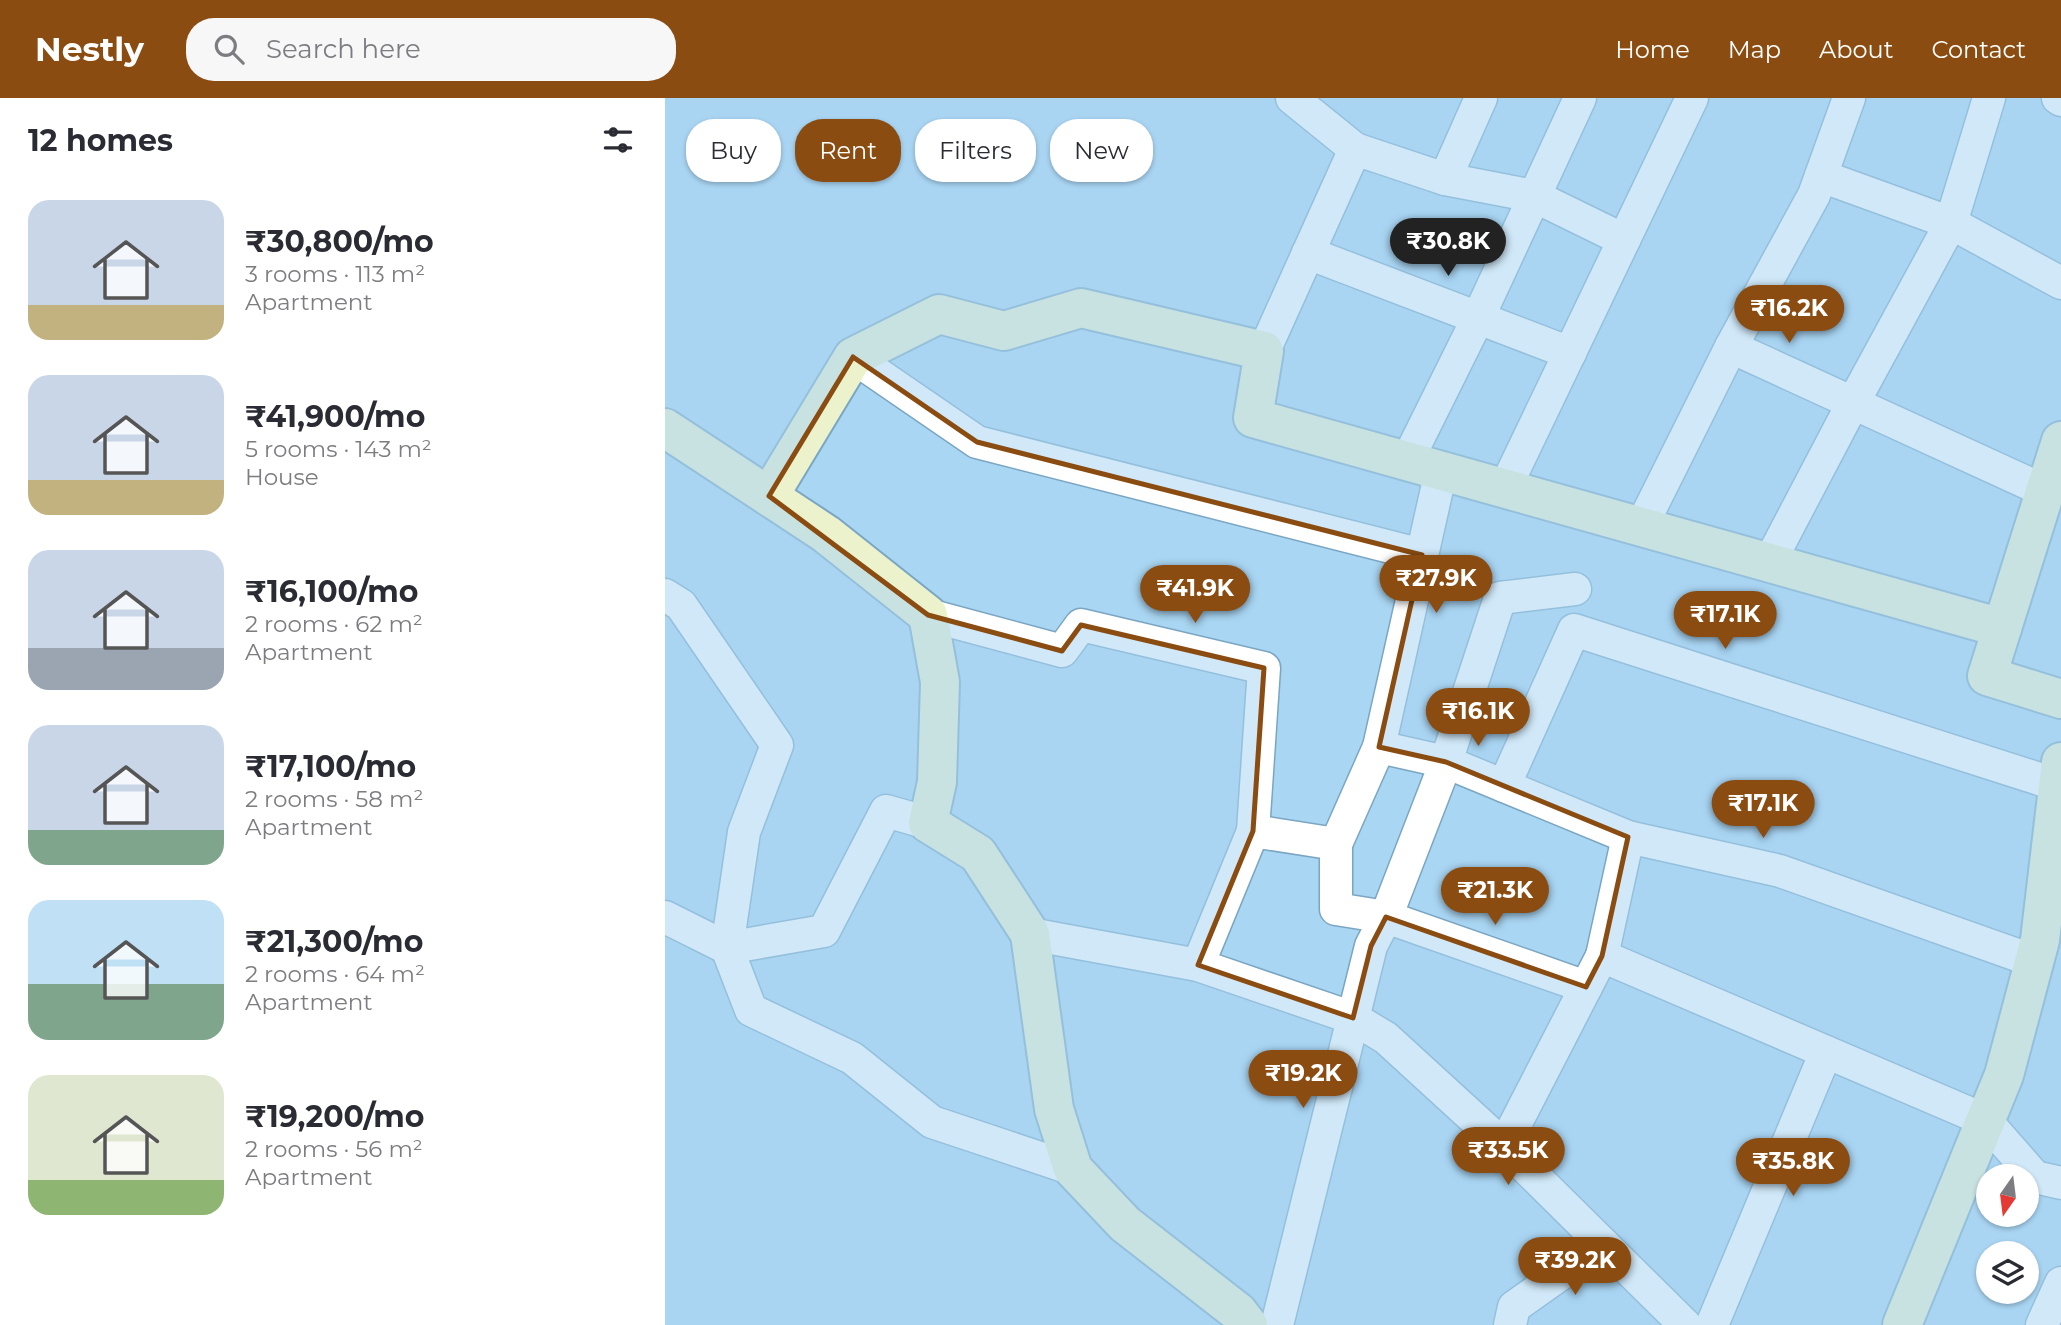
<!DOCTYPE html>
<meta charset="utf-8">
<style>
body{margin:0;font-family:Montserrat,sans-serif;background:#f7f7f7;color:#2b2b33;height:100vh;display:flex;flex-direction:column;font-size:26px;white-space:nowrap}
*{box-sizing:border-box;margin:0}
p{font-size:23px;color:#7c7c81}
.icon{flex:none;width:38px;height:38px;fill:none;stroke:currentColor;stroke-width:2;stroke-linecap:round;stroke-linejoin:round}
.map{position:relative;flex:1;overflow:hidden}
.details{display:flex;flex-direction:column;background:#fff;width:665px}
.details>*{flex:none}
.hud{position:absolute;left:21px;top:21px;width:665px;height:63px;display:flex;gap:14px}
.needle{width:46px;rotate:194deg}
.tools{position:absolute;left:1311px;top:1066px;display:grid;gap:14px}
.tools a{display:grid;place-items:center;width:63px;height:63px;border-radius:50%;background:#fff;box-shadow:0 2px 5px #0004;font-size:35px}
.price{position:absolute;translate:-50% -60px;padding:0 16px;border-radius:24px;background:#8b4c11;color:#fff;font-size:23px;line-height:46px;filter:drop-shadow(0 2px 4px #0008)}
.price::after{content:'';position:absolute;left:50%;top:42px;width:21px;height:16px;margin-left:-10px;background:inherit;clip-path:polygon(0 0,100% 0,50% 100%)}
.price.selected{background:#222;color:#fff}
ul{padding:0;list-style:none}
li{display:flex;align-items:center;gap:21px;height:175px;padding:0 28px}
li span{display:grid;place-items:center;flex:none;width:196px;height:140px;border-radius:21px;color:#555}
li>.icon{margin-inline-start:auto}
span .icon{width:84px;height:84px;fill:#fffc;stroke-width:1}
li b{font-size:30px}
h2{display:flex;justify-content:space-between;align-items:center;height:84px;padding:0 28px;font-size:30px}
.tag{padding:0 24px;border-radius:28px;background:#fff;box-shadow:0 2px 5px #0004;font-size:24px;line-height:63px}
.tag.selected{background:#8b4c11;color:#fff}
header{display:flex;align-items:center;gap:42px;box-sizing:border-box;height:98px;padding:0 35px;background:#8b4c11;color:#fff}
header strong{font-size:33px}
nav{display:flex;gap:38px;margin-inline-start:auto;font-size:24px}
.search{width:490px;height:63px;background:#f7f7f7;display:flex;align-items:center;gap:18px;box-sizing:border-box;padding:0 24px;border-radius:28px;color:#7c7c81;font-size:26px}
main{display:flex;flex:1;min-height:0}
.map>svg:first-child{display:block}
.lines{fill:none;stroke-linecap:round;stroke-linejoin:round}
.street-casing{stroke:#7ba6c2;stroke-width:35}
.secondary-casing{stroke:#7ba6c2;stroke-width:42}
.street{stroke:#fff;stroke-width:32}
.secondary{stroke:#ecf2cc;stroke-width:38}
.marked{fill:none;stroke:#8b4c11;stroke-width:5;stroke-linejoin:round}
</style>
<header>
<strong>Nestly</strong>
<div class="search"><svg class="icon" aria-label="search" viewBox="0 0 24 24"><circle cx="10" cy="10" r="6"/><path d="M15 15l6 6"/></svg>Search here</div>
<nav><a>Home</a><a>Map</a><a>About</a><a>Contact</a></nav>
</header>
<main>
<section class="details">
<h2>12 homes<svg class="icon" aria-label="filters" viewBox="0 0 24 24"><path d="M4 7h16M4 17h16"/><circle cx="9" cy="7" r="2"/><circle cx="15" cy="17" r="2"/></svg></h2>
<ul>
<li><span style="background:linear-gradient(#c9d6e8 75%,#c2b280 0)"><svg class="icon" aria-label="home" viewBox="0 0 24 24"><path d="M3 11l9-7 9 7M6 9v11h12V9"/></svg></span><div><b>₹30,800/mo</b><p>3 rooms · 113 m²</p><p>Apartment</p></div></li>
<li><span style="background:linear-gradient(#c9d6e8 75%,#c2b280 0)"><svg class="icon" aria-label="home" viewBox="0 0 24 24"><path d="M3 11l9-7 9 7M6 9v11h12V9"/></svg></span><div><b>₹41,900/mo</b><p>5 rooms · 143 m²</p><p>House</p></div></li>
<li><span style="background:linear-gradient(#c9d6e8 70%,#9aa5b1 0)"><svg class="icon" aria-label="home" viewBox="0 0 24 24"><path d="M3 11l9-7 9 7M6 9v11h12V9"/></svg></span><div><b>₹16,100/mo</b><p>2 rooms · 62 m²</p><p>Apartment</p></div></li>
<li><span style="background:linear-gradient(#c9d6e8 75%,#7fa58c 0)"><svg class="icon" aria-label="home" viewBox="0 0 24 24"><path d="M3 11l9-7 9 7M6 9v11h12V9"/></svg></span><div><b>₹17,100/mo</b><p>2 rooms · 58 m²</p><p>Apartment</p></div></li>
<li><span style="background:linear-gradient(#bfe0f5 60%,#7fa58c 0)"><svg class="icon" aria-label="home" viewBox="0 0 24 24"><path d="M3 11l9-7 9 7M6 9v11h12V9"/></svg></span><div><b>₹21,300/mo</b><p>2 rooms · 64 m²</p><p>Apartment</p></div></li>
<li><span style="background:linear-gradient(#dfe7d0 75%,#8fb573 0)"><svg class="icon" aria-label="home" viewBox="0 0 24 24"><path d="M3 11l9-7 9 7M6 9v11h12V9"/></svg></span><div><b>₹19,200/mo</b><p>2 rooms · 56 m²</p><p>Apartment</p></div></li>
</ul>
</section>
<div class="map">
<svg width="1396" height="1227" viewBox="0 0 1396 1227">
<rect width="100%" height="100%" fill="#a9d6f3"/>
<g class="lines">
<g class="street-casing">
<g id="street">
<polyline points="627,0 690,51"/>
<polyline points="1393,0 1396,2"/>
<polyline points="1156,78 1286,125 1396,185"/>
<polyline points="780,81 816,0"/>
<polyline points="643,155 905,255"/>
<polyline points="1066,249 1149,97 1184,0"/>
<polyline points="599,253 690,51 780,81 869,98 959,142"/>
<polyline points="188,259 312,344 757,457"/>
<polyline points="742,363 813,220 915,0"/>
<polyline points="840,390 1027,0"/>
<polyline points="976,429 1066,249 1380,393"/>
<polyline points="1104,465 1188,305 1286,125 1324,0"/>
<polyline points="0,497 16,507 112,647 79,734 62,850 86,912 187,960 267,1024 408,1071"/>
<polyline points="263,517 397,553 416,527 599,570 588,733"/>
<polyline points="714,649 776,373"/>
<polyline points="839,688 909,532 1393,687"/>
<polyline points="671,746 714,649 781,664 963,739"/>
<polyline points="0,819 62,850 159,833 221,713 263,725"/>
<polyline points="365,836 533,867 688,920 721,940 839,1048 1020,1227"/>
<polyline points="937,858 963,739 1115,773 1369,863"/>
<polyline points="533,867 588,733 671,746 671,811 721,819 921,889"/>
<polyline points="839,1048 937,858 1320,1022 1370,1079 1396,1085"/>
<polyline points="612,1227 706,848 721,819 781,664 835,500 910,491"/>
<polyline points="845,1227 849,1209 938,1146"/>
<polyline points="1047,1227 1161,954"/>
<polyline points="1377,1227 1396,1185"/>
</g>
</g>
<g class="secondary-casing">
<g id="secondary">
<polyline points="0,330 161,436 263,517 275,584 272,684 263,725 313,756 365,836 389,1011 408,1071 460,1126 573,1214 583,1227"/>
<polyline points="1396,343 1322,578 1396,601"/>
<polyline points="104,398 188,259 274,216 339,233 416,210 599,253 588,320 1337,530"/>
<polyline points="1237,1227 1339,977 1375,842 1396,664"/>
</g>
</g>
<use href="#street" class="street"/>
<use href="#secondary" class="secondary"/>
</g>
<path d="M0 0H1396V1227H0ZM188,259L312,344L757,457L714,649L781,664L963,739L937,858L921,889L721,819L706,848L688,920L533,867L588,733L599,570L416,527L397,553L263,517L104,398Z" fill="#a9d6f3" fill-opacity=".55" fill-rule="evenodd"/>
<path class="marked" d="M188,259L312,344L757,457L714,649L781,664L963,739L937,858L921,889L721,819L706,848L688,920L533,867L588,733L599,570L416,527L397,553L263,517L104,398Z"/>
</svg>
<div class="tools">
<a><svg class="needle" viewBox="-14 -14 28 28"><path d="M0-13l5 13h-10z" fill="#e53935"/><path d="M0 13l5-13h-10z" fill="#7c7c81"/></svg></a>
<a><svg class="icon" aria-label="layers" viewBox="0 0 24 24"><path d="M12 4l9 5-9 5-9-5zM3 14l9 5 9-5"/></svg></a>
</div>
<b class="price selected" style="left:783px;top:180px">₹30.8K</b>
<b class="price" style="left:1124px;top:247px">₹16.2K</b>
<b class="price" style="left:771px;top:517px">₹27.9K</b>
<b class="price" style="left:530px;top:527px">₹41.9K</b>
<b class="price" style="left:1060px;top:553px">₹17.1K</b>
<b class="price" style="left:813px;top:650px">₹16.1K</b>
<b class="price" style="left:1098px;top:742px">₹17.1K</b>
<b class="price" style="left:830px;top:829px">₹21.3K</b>
<b class="price" style="left:638px;top:1012px">₹19.2K</b>
<b class="price" style="left:843px;top:1089px">₹33.5K</b>
<b class="price" style="left:1128px;top:1100px">₹35.8K</b>
<b class="price" style="left:910px;top:1199px">₹39.2K</b>
<div class="hud">
<a class="tag">Buy</a>
<a class="tag selected">Rent</a>
<a class="tag">Filters</a>
<a class="tag">New</a>
</div>
</div>
</main>
